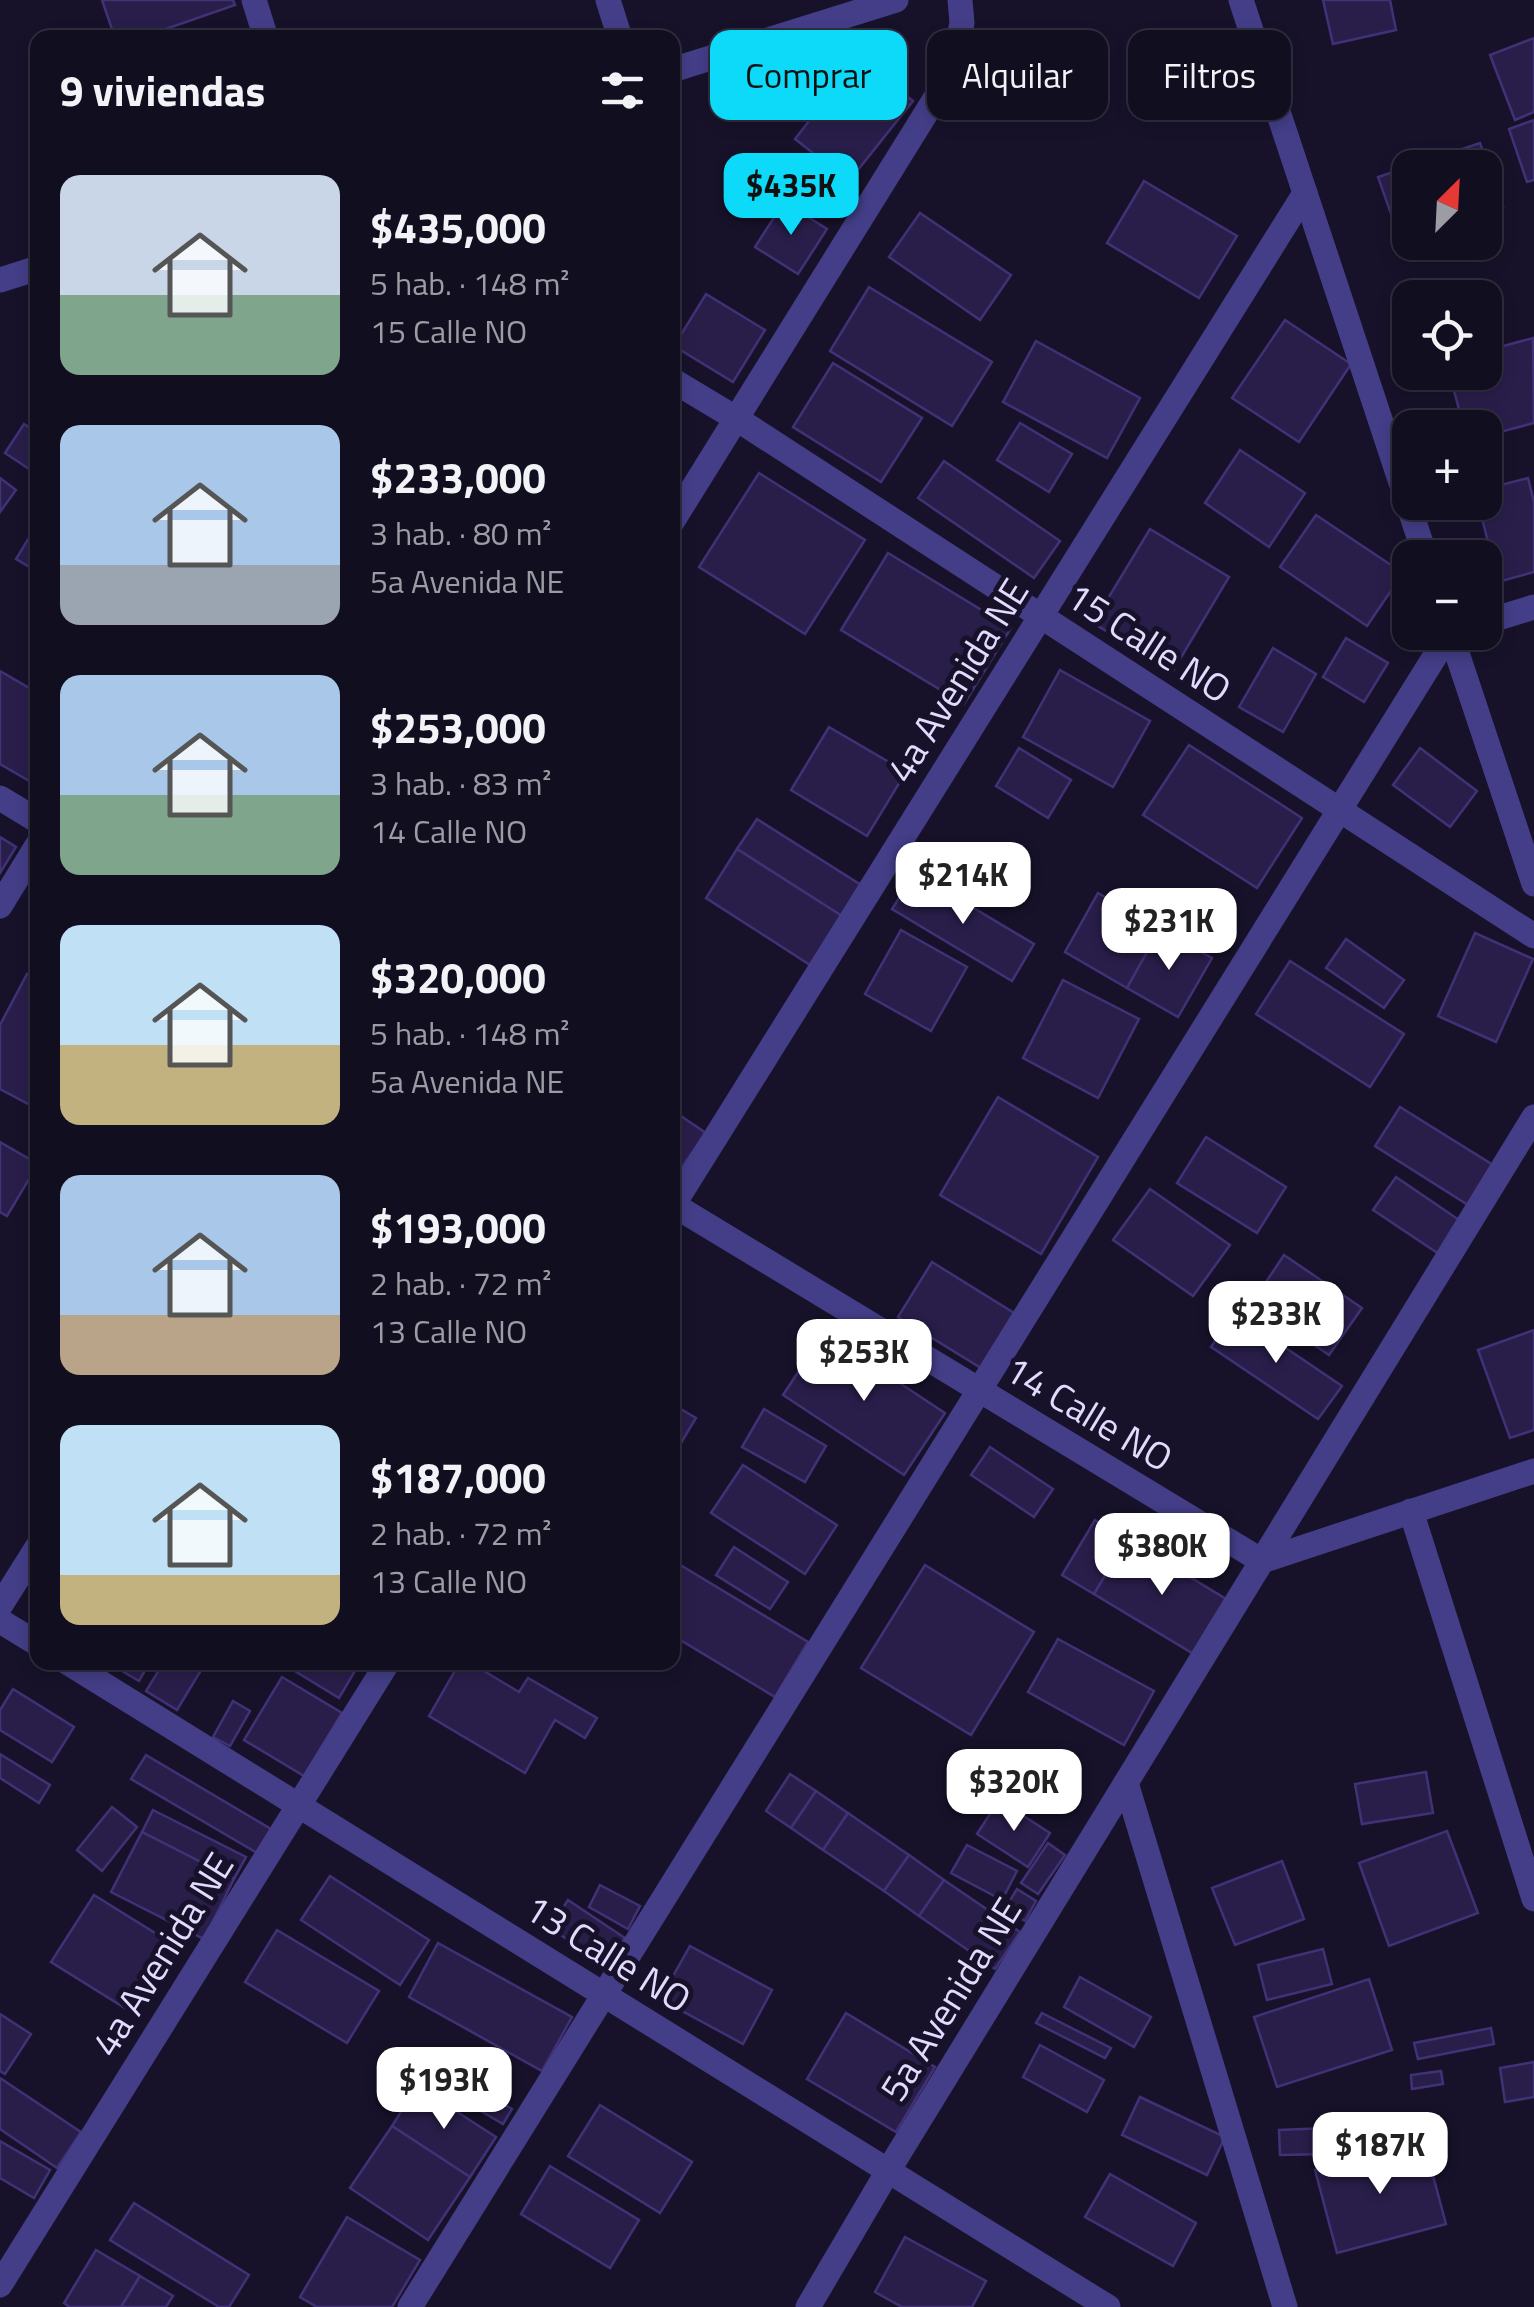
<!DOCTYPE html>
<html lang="es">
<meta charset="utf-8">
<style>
body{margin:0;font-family:"Titillium Web",sans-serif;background:#1e1c2d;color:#f1f3f6;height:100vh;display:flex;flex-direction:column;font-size:38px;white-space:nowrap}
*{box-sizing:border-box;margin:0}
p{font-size:32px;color:#9c9ca5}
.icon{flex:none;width:55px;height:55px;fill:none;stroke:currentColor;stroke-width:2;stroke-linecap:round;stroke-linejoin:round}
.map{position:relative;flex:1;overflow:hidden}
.drawer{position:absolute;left:30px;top:30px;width:650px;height:1640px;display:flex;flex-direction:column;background:#110e20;border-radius:20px;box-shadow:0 5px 15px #0003,0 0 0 2px #302e3e}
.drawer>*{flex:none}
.top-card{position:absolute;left:710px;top:30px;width:672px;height:90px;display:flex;gap:20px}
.needle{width:65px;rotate:24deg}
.buttons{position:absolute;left:1392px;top:150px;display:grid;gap:20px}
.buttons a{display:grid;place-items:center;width:110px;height:110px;border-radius:20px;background:#110e20;box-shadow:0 5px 15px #0003,0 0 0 2px #302e3e;font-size:50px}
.price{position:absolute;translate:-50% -85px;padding:0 22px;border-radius:20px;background:#fff;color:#222;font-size:32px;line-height:65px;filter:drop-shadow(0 2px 5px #0008)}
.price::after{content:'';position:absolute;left:50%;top:60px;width:30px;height:22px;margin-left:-15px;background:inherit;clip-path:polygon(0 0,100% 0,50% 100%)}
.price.selected{background:#0dd9f8;color:#111}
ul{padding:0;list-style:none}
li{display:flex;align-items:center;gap:30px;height:250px;padding:0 30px}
li span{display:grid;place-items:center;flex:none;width:280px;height:200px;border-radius:20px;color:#555}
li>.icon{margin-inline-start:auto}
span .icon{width:120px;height:120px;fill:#fffc;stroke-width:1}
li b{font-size:42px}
h2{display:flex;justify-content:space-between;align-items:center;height:120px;padding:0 30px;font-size:42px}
.chip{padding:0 35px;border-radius:20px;background:#110e20;box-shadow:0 5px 15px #0003,0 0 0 2px #302e3e;font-size:35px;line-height:90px}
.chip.selected{background:#0dd9f8;color:#111}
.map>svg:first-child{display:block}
.building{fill:#291e4a;stroke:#413176;stroke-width:2.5}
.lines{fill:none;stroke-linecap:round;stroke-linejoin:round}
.street{stroke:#433e87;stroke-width:25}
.labels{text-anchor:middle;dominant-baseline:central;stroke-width:10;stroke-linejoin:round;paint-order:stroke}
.street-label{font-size:38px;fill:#e1dbfe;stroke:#17122a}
</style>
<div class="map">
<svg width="1534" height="2307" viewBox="0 0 1534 2307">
<rect width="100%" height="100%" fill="#17122a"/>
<g class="building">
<polygon points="102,0 233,0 235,5 140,38 115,38"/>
<polygon points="1323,0 1390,0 1396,30 1333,44"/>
<polygon points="1534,38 1534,112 1515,120 1490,55"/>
<polygon points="858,58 913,101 849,181 795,139"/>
<polygon points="1534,120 1534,180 1527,182 1509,129"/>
<polygon points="1480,143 1503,207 1485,213 1485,168 1410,168 1410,239 1401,242 1378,177"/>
<polygon points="1144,181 1237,236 1199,298 1107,243"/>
<polygon points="784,202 827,229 798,274 755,247"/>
<polygon points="920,213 1011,275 980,320 889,257"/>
<polygon points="869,287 992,362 952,426 830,351"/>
<polygon points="706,294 765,330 733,382 674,346"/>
<polygon points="1285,320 1351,364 1299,442 1232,398"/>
<polygon points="1533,338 1534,423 1485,436 1485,428 1464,428 1449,372 1485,372 1485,351"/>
<polygon points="1036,341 1140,398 1107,458 1003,402"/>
<polygon points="833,363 922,418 881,482 793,427"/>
<polygon points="1020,423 1072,454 1049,492 997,460"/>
<polygon points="24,424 38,433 38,475 5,453"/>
<polygon points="1240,450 1305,493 1269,547 1205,503"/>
<polygon points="944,461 1060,541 1034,578 918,498"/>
<polygon points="759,473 865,540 805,634 699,567"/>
<polygon points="0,478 16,490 0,512"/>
<polygon points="1528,478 1534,502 1534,572 1498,582 1478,502 1485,502 1485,489"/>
<polygon points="1316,515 1403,573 1367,626 1280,567"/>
<polygon points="38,523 38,572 16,559"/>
<polygon points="1150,529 1229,577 1173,671 1093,623"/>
<polygon points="888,553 1011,628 964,704 841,630"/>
<polygon points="1346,638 1388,663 1364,702 1323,677"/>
<polygon points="1273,648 1316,674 1283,732 1239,707"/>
<polygon points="1060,670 1150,721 1113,787 1023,737"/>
<polygon points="0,671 38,693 38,786 0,764"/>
<polygon points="829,727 906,772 867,836 791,790"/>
<polygon points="1189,745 1302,818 1257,888 1143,815"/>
<polygon points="1019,748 1071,780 1048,818 996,786"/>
<polygon points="1420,748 1477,791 1450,827 1393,785"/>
<polygon points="757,819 861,885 842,916 737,849"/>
<polygon points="0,837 16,847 0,873"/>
<polygon points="737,849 842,916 810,965 706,898"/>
<polygon points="915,873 1034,944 1012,981 892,909"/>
<polygon points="1098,893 1160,929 1127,988 1065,952"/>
<polygon points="1160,929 1212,958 1178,1017 1127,988"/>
<polygon points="901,930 967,967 931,1031 865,994"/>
<polygon points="1475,933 1533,959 1496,1042 1438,1016"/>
<polygon points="1346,939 1404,980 1384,1008 1326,968"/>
<polygon points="1290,961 1404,1034 1370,1087 1256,1014"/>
<polygon points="27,974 38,980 38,1100 34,1107 0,1089 0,1025"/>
<polygon points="1063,980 1139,1019 1098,1098 1023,1058"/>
<polygon points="998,1097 1098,1157 1041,1254 940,1195"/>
<polygon points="1400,1107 1493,1165 1468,1205 1375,1146"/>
<polygon points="672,1110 706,1133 672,1181"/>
<polygon points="1206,1137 1286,1187 1257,1233 1177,1183"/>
<polygon points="0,1142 38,1164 7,1216 0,1212"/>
<polygon points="1396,1177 1465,1224 1442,1256 1373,1210"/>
<polygon points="1150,1189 1230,1245 1193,1296 1113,1240"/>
<polygon points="1284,1255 1362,1308 1329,1355 1252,1303"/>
<polygon points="932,1262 1014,1313 981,1368 898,1317"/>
<polygon points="1234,1313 1342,1386 1318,1419 1211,1347"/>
<polygon points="1534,1330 1534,1430 1510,1438 1478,1350"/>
<polygon points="824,1333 945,1413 904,1475 783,1395"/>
<polygon points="672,1404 696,1418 672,1458"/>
<polygon points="764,1409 826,1446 805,1482 742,1447"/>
<polygon points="990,1447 1053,1489 1034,1517 971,1475"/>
<polygon points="743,1465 837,1525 805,1574 711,1513"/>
<polygon points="1095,1520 1127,1539 1094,1594 1062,1575"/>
<polygon points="1127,1539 1231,1602 1197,1656 1094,1594"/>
<polygon points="734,1547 788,1582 770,1609 716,1575"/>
<polygon points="677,1563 808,1642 775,1697 672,1635 672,1570"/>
<polygon points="925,1565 1034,1632 971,1735 861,1668"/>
<polygon points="1058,1639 1154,1691 1124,1745 1028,1692"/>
<polygon points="107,1662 150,1662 139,1681"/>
<polygon points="164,1662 206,1662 177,1710 146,1691"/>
<polygon points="280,1662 341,1662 355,1671 339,1698"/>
<polygon points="460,1662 469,1662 519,1692 528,1678 597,1718 585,1738 555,1720 525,1773 429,1716"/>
<polygon points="282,1677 342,1713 304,1776 244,1740"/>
<polygon points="13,1689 74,1727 52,1762 0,1730 0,1710"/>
<polygon points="233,1701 250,1711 230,1746 213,1737"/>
<polygon points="0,1754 50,1785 39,1803 0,1778"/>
<polygon points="146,1755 271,1829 257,1853 131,1779"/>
<polygon points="1426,1772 1433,1813 1362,1824 1355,1784"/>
<polygon points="790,1774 816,1791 791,1828 766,1811"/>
<polygon points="816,1791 848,1813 823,1850 791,1828"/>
<polygon points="999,1800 1050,1833 1028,1867 977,1834"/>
<polygon points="112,1807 137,1827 102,1871 77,1850"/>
<polygon points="153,1810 246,1857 234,1879 142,1832"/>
<polygon points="848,1813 909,1855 884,1891 823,1850"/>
<polygon points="1447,1831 1478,1913 1389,1946 1359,1863"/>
<polygon points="142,1832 234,1879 204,1939 111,1892"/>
<polygon points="1048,1843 1065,1855 1038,1894 1021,1883"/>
<polygon points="967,1845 1017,1871 1002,1900 951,1873"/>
<polygon points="909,1855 944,1880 919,1916 884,1891"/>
<polygon points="1282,1861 1304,1919 1235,1945 1212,1888"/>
<polygon points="330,1876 429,1940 400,1985 301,1920"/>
<polygon points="944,1880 1020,1932 995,1969 919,1916"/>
<polygon points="600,1885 640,1906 628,1929 589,1907"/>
<polygon points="1017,1889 1036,1901 1025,1921 1005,1909"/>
<polygon points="94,1895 171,1943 128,2010 51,1962"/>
<polygon points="568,1900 625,1938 607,1966 550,1928"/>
<polygon points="277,1930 379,1991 347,2043 245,1982"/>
<polygon points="438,1943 572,2017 542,2071 409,1997"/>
<polygon points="690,1946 772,1990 743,2044 660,1999"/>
<polygon points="1323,1949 1332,1984 1267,2000 1258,1965"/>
<polygon points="1080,1977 1151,2017 1134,2047 1064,2007"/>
<polygon points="1369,1979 1392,2050 1277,2087 1254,2017"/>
<polygon points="846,2013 935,2067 896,2132 807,2079"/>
<polygon points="1042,2013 1111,2048 1105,2058 1036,2023"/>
<polygon points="0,2014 31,2034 5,2074 0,2071"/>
<polygon points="1491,2028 1494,2044 1418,2059 1414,2043"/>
<polygon points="1040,2045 1104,2080 1087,2112 1023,2077"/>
<polygon points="1534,2062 1534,2097 1505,2102 1500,2068"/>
<polygon points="1441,2071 1443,2084 1412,2089 1411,2075"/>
<polygon points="0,2078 81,2132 57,2168 0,2129"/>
<polygon points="468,2083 512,2109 503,2124 459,2098"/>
<polygon points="417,2086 496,2137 470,2177 392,2126"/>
<polygon points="1140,2097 1225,2137 1207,2175 1122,2135"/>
<polygon points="600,2105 692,2162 660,2213 568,2156"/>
<polygon points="392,2126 470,2177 428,2240 350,2188"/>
<polygon points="1327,2128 1328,2154 1280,2155 1279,2130"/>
<polygon points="0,2141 50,2170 34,2198 0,2178"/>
<polygon points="1424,2142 1446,2224 1337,2253 1315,2170"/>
<polygon points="550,2166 639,2220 610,2268 521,2214"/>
<polygon points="1110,2174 1196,2223 1173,2266 1085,2217"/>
<polygon points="134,2203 249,2275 229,2307 219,2307 110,2240"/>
<polygon points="347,2217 420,2260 392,2307 317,2307 300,2297"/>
<polygon points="905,2237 986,2281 972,2307 902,2307 875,2292"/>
<polygon points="96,2250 140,2276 121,2307 70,2307 64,2303"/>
<polygon points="140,2276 173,2296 166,2307 121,2307"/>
</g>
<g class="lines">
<g class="street">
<polyline points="254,0 266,38"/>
<polyline points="608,0 620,38"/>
<polyline points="1241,0 1426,558"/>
<polyline points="672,70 896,0"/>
<polyline points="0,280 38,268"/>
<polyline points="672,380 737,419 1534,936"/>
<polyline points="672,522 951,73 962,23 960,0"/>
<polyline points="1485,622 1534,607"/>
<polyline points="1450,632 1534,884"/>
<polyline points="0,798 38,821"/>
<polyline points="0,906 38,844"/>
<polyline points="672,1204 1262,1561 1534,1471"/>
<polyline points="672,1207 1305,193"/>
<polyline points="1411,1511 1534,1899"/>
<polyline points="0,1606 38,1546"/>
<polyline points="0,1621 38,1644"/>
<polyline points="67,1662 1108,2307"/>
<polyline points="1126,1783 1285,2307"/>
<polyline points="0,2285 388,1662"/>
<polyline points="410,2307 1450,632"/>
<polyline points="808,2307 888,2171 1534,1117"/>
</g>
</g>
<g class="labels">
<g class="street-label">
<text transform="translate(1149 642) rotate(33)">15 Calle NO</text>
<text transform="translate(957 680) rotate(-58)">4a Avenida NE</text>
<text transform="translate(1089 1413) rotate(31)">14 Calle NO</text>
<text transform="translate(608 1953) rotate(32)">13 Calle NO</text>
<text transform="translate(162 1954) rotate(-58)">4a Avenida NE</text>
<text transform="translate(950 1999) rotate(-58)">5a Avenida NE</text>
</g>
</g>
</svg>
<div class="buttons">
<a><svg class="needle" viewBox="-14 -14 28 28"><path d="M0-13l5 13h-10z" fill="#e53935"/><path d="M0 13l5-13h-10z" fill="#9c9ca5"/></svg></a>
<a><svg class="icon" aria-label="locate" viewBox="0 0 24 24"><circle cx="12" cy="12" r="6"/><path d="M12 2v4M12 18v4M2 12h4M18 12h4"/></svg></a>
<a>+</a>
<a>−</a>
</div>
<b class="price selected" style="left:791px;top:238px">$435K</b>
<b class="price" style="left:963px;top:927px">$214K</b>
<b class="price" style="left:1169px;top:973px">$231K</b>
<b class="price" style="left:1276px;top:1366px">$233K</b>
<b class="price" style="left:864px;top:1404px">$253K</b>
<b class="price" style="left:1162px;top:1598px">$380K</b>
<b class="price" style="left:1014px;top:1834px">$320K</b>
<b class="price" style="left:444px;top:2132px">$193K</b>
<b class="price" style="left:1380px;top:2197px">$187K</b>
<div class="top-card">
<a class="chip selected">Comprar</a>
<a class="chip">Alquilar</a>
<a class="chip">Filtros</a>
</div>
<section class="drawer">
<h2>9 viviendas<svg class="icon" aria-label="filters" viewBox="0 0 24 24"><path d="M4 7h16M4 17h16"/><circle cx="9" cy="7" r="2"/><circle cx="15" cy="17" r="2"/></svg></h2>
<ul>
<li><span style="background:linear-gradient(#c9d6e8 60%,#7fa58c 0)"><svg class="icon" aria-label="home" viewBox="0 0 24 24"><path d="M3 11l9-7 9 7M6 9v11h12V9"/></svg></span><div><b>$435,000</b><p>5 hab. · 148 m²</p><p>15 Calle NO</p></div></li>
<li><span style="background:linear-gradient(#a9c7e8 70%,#9aa5b1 0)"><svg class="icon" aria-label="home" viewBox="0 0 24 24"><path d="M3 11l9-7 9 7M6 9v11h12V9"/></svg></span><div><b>$233,000</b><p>3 hab. · 80 m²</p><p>5a Avenida NE</p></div></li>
<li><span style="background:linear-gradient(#a9c7e8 60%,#7fa58c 0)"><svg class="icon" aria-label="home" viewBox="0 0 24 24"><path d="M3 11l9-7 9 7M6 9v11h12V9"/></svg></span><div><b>$253,000</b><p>3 hab. · 83 m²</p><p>14 Calle NO</p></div></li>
<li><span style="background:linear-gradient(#bfe0f5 60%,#c2b280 0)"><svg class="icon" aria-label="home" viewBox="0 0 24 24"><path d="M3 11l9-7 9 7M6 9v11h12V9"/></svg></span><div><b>$320,000</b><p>5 hab. · 148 m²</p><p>5a Avenida NE</p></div></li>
<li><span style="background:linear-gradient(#a9c7e8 70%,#b9a48a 0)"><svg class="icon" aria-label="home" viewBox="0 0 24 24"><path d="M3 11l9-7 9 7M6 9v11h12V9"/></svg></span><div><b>$193,000</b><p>2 hab. · 72 m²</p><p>13 Calle NO</p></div></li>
<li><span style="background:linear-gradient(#bfe0f5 75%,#c2b280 0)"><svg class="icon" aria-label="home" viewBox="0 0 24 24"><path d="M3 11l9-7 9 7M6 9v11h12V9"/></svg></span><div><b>$187,000</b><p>2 hab. · 72 m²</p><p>13 Calle NO</p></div></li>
</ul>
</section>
</div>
